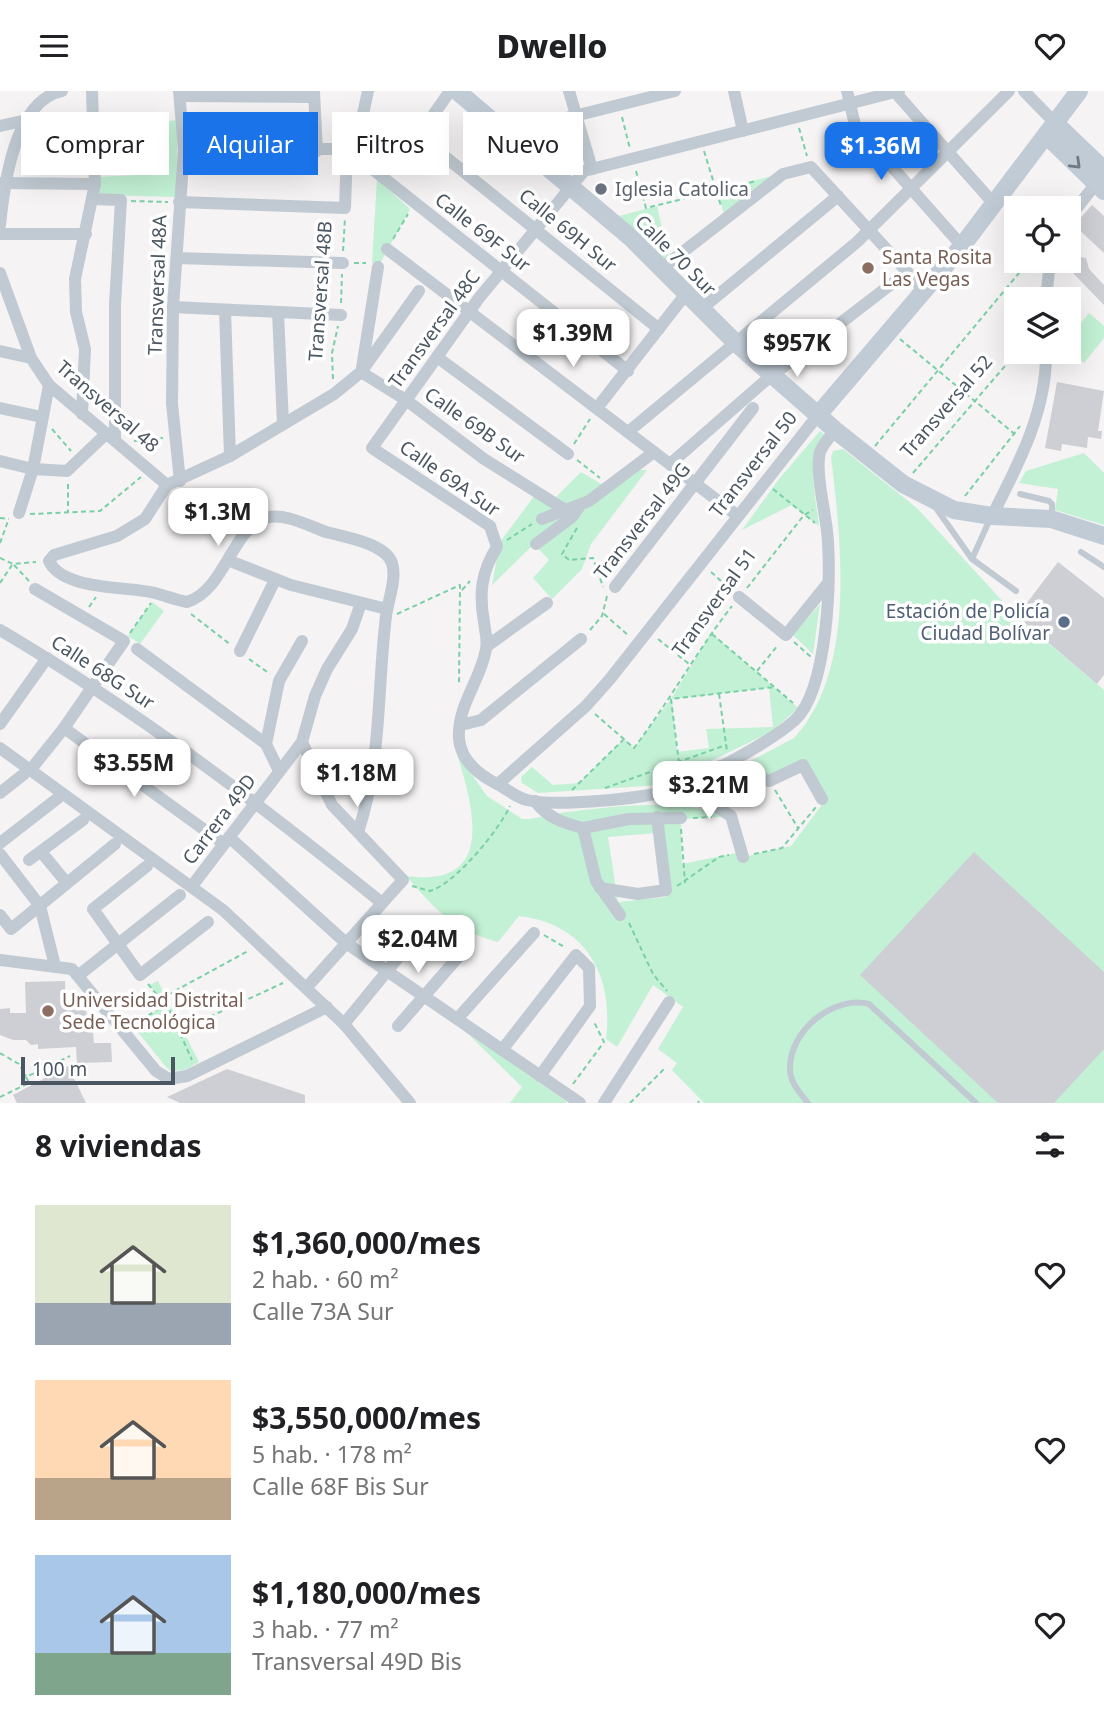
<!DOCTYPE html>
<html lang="es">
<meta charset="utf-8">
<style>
body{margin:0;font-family:"Noto Sans",sans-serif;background:#f2f2f2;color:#202124;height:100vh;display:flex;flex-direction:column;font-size:26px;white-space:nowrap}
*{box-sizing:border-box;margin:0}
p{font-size:23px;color:#757577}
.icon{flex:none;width:38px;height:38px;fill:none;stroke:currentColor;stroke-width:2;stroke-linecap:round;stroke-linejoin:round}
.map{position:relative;height:1012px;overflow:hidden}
.panel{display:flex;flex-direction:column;background:#fff;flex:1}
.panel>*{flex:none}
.hud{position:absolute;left:21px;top:21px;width:700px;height:63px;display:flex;gap:14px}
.buttons{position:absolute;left:1004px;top:105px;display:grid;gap:14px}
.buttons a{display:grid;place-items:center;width:77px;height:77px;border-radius:0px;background:#fff;box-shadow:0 7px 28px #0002;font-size:35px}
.scale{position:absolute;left:21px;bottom:18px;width:154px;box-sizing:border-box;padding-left:7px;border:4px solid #4a5661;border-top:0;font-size:19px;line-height:24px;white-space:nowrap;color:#4a5661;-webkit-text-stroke:5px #fff;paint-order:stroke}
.price{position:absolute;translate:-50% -60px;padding:0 16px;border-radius:14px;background:#fff;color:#222;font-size:23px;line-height:46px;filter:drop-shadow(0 2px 4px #0008)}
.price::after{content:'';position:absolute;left:50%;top:42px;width:21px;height:16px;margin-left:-10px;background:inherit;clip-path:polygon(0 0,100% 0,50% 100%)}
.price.selected{background:#1a73e8;color:#fff}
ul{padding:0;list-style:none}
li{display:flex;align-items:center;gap:21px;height:175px;padding:0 35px}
li span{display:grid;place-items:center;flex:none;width:196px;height:140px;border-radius:0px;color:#555}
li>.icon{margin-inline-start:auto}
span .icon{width:84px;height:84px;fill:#fffc;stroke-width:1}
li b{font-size:30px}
h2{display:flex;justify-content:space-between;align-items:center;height:84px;padding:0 35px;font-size:30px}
.tag{padding:0 24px;border-radius:0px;background:#fff;box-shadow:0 7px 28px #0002;font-size:24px;line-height:63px}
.tag.selected{background:#1a73e8;color:#fff}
header{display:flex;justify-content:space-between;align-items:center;height:91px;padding:0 35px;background:#fff;font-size:32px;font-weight:800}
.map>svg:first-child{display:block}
.green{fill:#c3f1d5;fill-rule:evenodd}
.building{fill:#cdcfd5}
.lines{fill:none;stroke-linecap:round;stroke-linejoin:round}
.path{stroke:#7ad0a6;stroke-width:2;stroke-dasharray:5 3.5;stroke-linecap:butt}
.lane{stroke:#c1cad2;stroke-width:6}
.street{stroke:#c1cad2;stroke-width:12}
.secondary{stroke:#c1cbd6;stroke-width:18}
.oneway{stroke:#6e7984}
.worship-dot{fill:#6b7280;stroke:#fff;stroke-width:2.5}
.education-dot{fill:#8d6e63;stroke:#fff;stroke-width:2.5}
.service-dot{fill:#5c6f8a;stroke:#fff;stroke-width:2.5}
.labels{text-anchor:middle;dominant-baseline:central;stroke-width:7;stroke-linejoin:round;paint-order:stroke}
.worship-label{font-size:19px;fill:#5b616d;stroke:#fff;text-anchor:start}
.street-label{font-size:19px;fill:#4a5661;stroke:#fff}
.education-label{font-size:19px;fill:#785e54;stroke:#fff;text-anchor:start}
.service-label{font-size:19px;fill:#4e5e75;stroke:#fff;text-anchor:end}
</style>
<header><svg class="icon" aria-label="menu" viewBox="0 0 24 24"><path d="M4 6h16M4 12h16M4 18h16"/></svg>Dwello<svg class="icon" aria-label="heart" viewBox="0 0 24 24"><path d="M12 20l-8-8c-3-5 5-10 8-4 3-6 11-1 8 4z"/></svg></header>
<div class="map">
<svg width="1104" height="1012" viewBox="0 0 1104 1012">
<rect width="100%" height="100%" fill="#f5f3f3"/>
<g class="green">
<path d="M178,29L176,106L99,104L100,86L136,84C146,56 140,31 178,29Z"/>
<polygon points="400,43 376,71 356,57"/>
<polygon points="772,85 724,123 717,99"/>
<polygon points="377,88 410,118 378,176 372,172"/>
<polygon points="657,115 669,167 663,172 619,125"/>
<polygon points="1089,222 1104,235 1104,247 1084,272 1069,260 1069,247"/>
<path d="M820,340L825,344C805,370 816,404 819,435L792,414L742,439L779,388Z"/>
<path d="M843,358L918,418L1016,525L1104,599V1012H704L672,979L677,972L658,958L683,916L653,894L617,956L606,948C614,885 587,833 519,825L498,851C453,839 435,818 406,785C496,798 474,718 457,663L487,705L522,728C534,729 547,723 560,722C599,717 688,705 722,726L681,728L682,773L741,761L744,766L791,755L827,707L807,672L733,709L692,701L794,647C857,580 841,450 831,366L833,360ZM657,742L666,806L618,811L608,746Z"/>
<polygon points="1084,362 1104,382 1104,434 1055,419 1058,398 1019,392 1026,380"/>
<polygon points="639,379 647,379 591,453 582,478 552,508 533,487 549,469 534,453 492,494 500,451 535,404 549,413 581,381 603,394"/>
<polygon points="152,511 164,520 140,553 128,545"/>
<polygon points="820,513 813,563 793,544"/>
<path d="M711,542L798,617L771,641L661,694L538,702L522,692L521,686L532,676L553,694L579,692L624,648L634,657L671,608ZM769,597L773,636L706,638L709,657L677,661L672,608Z"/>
<polygon points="158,890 199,971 185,979 171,980 166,976 133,935 165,914 149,894"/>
<polygon points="463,938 566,1010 567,1012 510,1012 522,996"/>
</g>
<g class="building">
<polygon points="1092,114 1104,125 1104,162 1074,134"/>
<polygon points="1074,165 1086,167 1089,178 1104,194 1104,214 1072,181"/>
<polygon points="1057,291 1104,300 1098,340 1102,340 1101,348 1088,346 1087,357 1062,353 1061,360 1045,357"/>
<polygon points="1058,471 1104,507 1104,584 1097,593 1017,525"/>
<polygon points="974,761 1104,881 1104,958 1054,1012 998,1012 860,884"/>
<polygon points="65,890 66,919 86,918 87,929 92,929 94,952 111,952 112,971 77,972 76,956 38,958 38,953 31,954 26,949 13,949 0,944 0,918 10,917 10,922 26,922 25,891"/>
<polygon points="68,975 86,1012 17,1012 13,1004"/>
<polygon points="227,978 305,1004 305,1012 180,1012 167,1006"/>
</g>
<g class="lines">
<g class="path">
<polyline points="622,26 630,58"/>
<polyline points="799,37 807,65"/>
<polyline points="704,60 721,115"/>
<polyline points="636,80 646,117 756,90"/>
<polyline points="131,110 168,111"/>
<polyline points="1005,123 1017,133"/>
<polyline points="393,148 408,123"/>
<polyline points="343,160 345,127"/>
<polyline points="354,172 366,172"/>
<polyline points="341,212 342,183"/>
<polyline points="900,248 1017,345"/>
<polyline points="333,288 332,262 338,235"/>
<polyline points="52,338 71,360"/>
<polyline points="134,350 163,347"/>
<polyline points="574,353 590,328"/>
<polyline points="875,355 1029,170"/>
<polyline points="577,369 600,387"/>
<polyline points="913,382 1017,261"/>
<polyline points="68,393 68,422"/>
<polyline points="773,398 815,432"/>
<polyline points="965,405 1020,335"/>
<polyline points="30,423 100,420 141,386"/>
<polyline points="0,427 9,428"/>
<polyline points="577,437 562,463 569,469 593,467 603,496"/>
<polyline points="507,449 532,433"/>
<polyline points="0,452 8,430"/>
<polyline points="0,467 13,473 36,471"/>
<polyline points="14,474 29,490"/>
<polyline points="711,481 730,498"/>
<polyline points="0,492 12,474"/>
<polyline points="747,497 804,424 813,419"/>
<polyline points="462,499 470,490"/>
<polyline points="89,516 96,506"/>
<polyline points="191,523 231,554"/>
<polyline points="397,523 460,494 459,594"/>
<polyline points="604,523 629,545"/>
<polyline points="590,539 602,525 607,505"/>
<polyline points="130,542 151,512"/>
<polyline points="712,543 793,612"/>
<polyline points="658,548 689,573"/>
<polyline points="794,551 811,566"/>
<polyline points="249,568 270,583"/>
<polyline points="757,580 778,554"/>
<polyline points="719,603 727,660"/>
<path d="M595,623L634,657C669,611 696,561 732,515"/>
<polyline points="679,672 671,608 774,596"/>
<polyline points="605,697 726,654"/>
<polyline points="572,699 623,649"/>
<polyline points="775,699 798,737"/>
<polyline points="733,711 756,698"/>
<polyline points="693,727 712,726"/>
<polyline points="681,738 685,792"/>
<polyline points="754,763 782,757 816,716"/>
<path d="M412,795L430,800C455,793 499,739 510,715"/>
<polyline points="677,795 719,766 729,764"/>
<polyline points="629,832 653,883 667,900"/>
<polyline points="544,844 566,857"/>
<polyline points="148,893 170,920 192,969"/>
<polyline points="160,908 248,860"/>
<polyline points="134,934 164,914"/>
<polyline points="179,940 283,892"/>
<polyline points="0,962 19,973 26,985"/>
<polyline points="573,993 604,951 594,931"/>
<polyline points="0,1006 29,992 26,986 70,965"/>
<polyline points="630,1012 666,976"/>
<polyline points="698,1012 699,1010"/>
</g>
<g class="lane">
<polyline points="1020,403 1049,410 1052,413 1052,426"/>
<polyline points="936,417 972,468 1016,500"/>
<polyline points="1081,461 1104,476"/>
<polyline points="972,468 990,428"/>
<path d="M808,1012C800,1002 790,992 790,978C789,940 833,904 869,913L976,1012"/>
</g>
<g class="street">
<polyline points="179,0 184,58 173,216 172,313 180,390"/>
<polyline points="569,0 592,78"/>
<polyline points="734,0 743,40"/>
<polyline points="847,0 855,34 962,155"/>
<polyline points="1024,0 1056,33"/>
<polyline points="314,1 317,60"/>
<polyline points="895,1 994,113"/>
<polyline points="180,5 314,6"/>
<polyline points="30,24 58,38 91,45"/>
<polyline points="0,35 27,29"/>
<polyline points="506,42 675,0"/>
<polyline points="420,43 450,0"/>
<polyline points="358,46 368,0"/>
<polyline points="184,58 347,58"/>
<path d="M347,58C360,40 385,30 407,35L659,238"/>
<polyline points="347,58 628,280"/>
<polyline points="0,92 95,93"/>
<polyline points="92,108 121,109 115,214 115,348"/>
<polyline points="179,111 345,117 347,58"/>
<polyline points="1069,127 1101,86"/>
<path d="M0,134C4,95 14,10 62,0"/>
<polyline points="0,143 86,143"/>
<polyline points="387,158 738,425"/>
<polyline points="177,167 343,172"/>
<polyline points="661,178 783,83 811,76 924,199"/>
<polyline points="0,182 31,267 49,294 167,394"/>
<polyline points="1046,208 1050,170"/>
<polyline points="173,216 341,224"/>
<polyline points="225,219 230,365"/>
<polyline points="700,219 838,105"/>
<polyline points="278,221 283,333"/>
<polyline points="0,260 31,267"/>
<polyline points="437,266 568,363"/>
<polyline points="362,277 378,176"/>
<polyline points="361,281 406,309 484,368 567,420"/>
<polyline points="0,317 42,326"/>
<polyline points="597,317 685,204"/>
<polyline points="82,323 85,258 76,221 75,188 95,93 92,0"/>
<path d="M835,339C830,346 823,353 820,361C815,379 825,420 827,440C832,485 828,598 795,629C771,651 701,688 670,699C643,708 554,716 527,709C515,706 506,697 495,692C478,683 461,669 459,648C457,614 481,589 486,558C488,549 485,540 484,531C479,503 481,481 497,456L490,435L372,357L479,207L584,80L899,0"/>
<polyline points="628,341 857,151 1009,0"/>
<polyline points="0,370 33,378 67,380 107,342"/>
<polyline points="670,373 765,290 907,181"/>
<polyline points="19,422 33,378 49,294"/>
<path d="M992,425C1018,374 1047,320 1046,261"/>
<polyline points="542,428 589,410 654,361"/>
<polyline points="536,453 572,426 579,416"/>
<polyline points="230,470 291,494 387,518"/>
<polyline points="615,496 753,317"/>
<polyline points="739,506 786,544 828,492"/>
<path d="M0,539C136,619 260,713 382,812"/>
<polyline points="487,555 547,512"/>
<polyline points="137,558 266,653 279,680"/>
<polyline points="240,560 275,489"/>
<polyline points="0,633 47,567"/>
<polyline points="461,634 481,629 581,548"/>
<polyline points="64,637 224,753"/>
<polyline points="302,651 332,714 403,789 307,896"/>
<polyline points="266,653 279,590 302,550"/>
<polyline points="0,657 223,819 344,933 410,1012"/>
<polyline points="720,675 748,681 769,690 803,674 822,708"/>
<polyline points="32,677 64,637 124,550 35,498"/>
<polyline points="498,693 586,615 610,588 818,324"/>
<path d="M668,700C692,703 711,711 731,725L743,766"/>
<polyline points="0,702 24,683"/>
<path d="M535,710C548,727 563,732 583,737L596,790L620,824"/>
<polyline points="583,737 629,728 681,727"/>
<path d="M358,741C382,670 377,599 386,525C388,510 397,487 392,472C385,452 344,446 326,441C309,435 284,421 265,427C232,438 225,499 187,511C176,509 166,505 155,502C129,495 63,500 49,470L54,464L117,445L145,428L167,394L230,365L334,303L361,281L419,200"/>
<polyline points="229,746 346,852 580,1012"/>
<polyline points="0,752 58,707"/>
<polyline points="42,762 66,791"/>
<polyline points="0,763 40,815 55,875"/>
<polyline points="29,769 83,729"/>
<polyline points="147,775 93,818 140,884 208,831"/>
<polyline points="192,795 302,651 315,605 327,578 352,538 361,512"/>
<polyline points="600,797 638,803 666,799 657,726"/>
<polyline points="0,824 11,838 115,753"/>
<polyline points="0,869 72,878 156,980 169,988 187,985 327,916"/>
<polyline points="79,884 180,804"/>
<polyline points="458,927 534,842"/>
<polyline points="344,933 428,830"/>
<polyline points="398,935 466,857"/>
<polyline points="502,959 576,864 589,877 590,915 540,985"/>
<polyline points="604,1012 669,911"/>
</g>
<g class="secondary">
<polyline points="457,0 630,146 737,253 835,339 903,393 954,419 992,425 1051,428 1104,445"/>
<polyline points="1056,33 1104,79"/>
<polyline points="1047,45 1104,100"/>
<polyline points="818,324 962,155 1079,0"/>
</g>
</g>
<defs><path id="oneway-chevron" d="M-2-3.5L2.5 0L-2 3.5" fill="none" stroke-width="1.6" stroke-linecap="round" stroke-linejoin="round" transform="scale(1.75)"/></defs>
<use class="oneway" href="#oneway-chevron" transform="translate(1076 73) rotate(44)"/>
<circle class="worship-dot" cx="601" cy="98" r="7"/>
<g class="education-dot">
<circle cx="868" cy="177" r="7"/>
<circle cx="48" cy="920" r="7"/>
</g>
<circle class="service-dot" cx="1064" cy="531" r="7"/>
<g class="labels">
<g class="worship-label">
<text x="615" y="98">Iglesia Catolica</text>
</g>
<g class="street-label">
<text transform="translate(568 139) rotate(39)">Calle 69H Sur</text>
<text transform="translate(483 141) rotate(38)">Calle 69F Sur</text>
<text transform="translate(676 164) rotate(45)">Calle 70 Sur</text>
<text transform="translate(157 194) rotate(-88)">Transversal 48A</text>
<text transform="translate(320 200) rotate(-86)">Transversal 48B</text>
<text transform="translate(434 238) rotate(-54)">Transversal 48C</text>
<text transform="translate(108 315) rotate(41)">Transversal 48</text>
<text transform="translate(946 315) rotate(-49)">Transversal 52</text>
<text transform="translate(475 334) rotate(35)">Calle 69B Sur</text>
<text transform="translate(753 373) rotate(-52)">Transversal 50</text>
<text transform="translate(450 387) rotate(35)">Calle 69A Sur</text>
<text transform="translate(642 430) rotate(-52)">Transversal 49G</text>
<text transform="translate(714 511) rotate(-54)">Transversal 51</text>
<text transform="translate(103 581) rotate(33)">Calle 68G Sur</text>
<text transform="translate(219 728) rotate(-53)">Carrera 49D</text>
</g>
<g class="education-label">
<text x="882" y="166">Santa Rosita<tspan x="882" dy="22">Las Vegas</tspan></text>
<text x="62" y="909">Universidad Distrital<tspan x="62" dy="22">Sede Tecnológica</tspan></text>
</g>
<g class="service-label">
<text x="1050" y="520">Estación de Policía<tspan x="1050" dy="22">Ciudad Bolívar</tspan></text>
</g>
</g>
</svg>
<div class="buttons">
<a><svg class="icon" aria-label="locate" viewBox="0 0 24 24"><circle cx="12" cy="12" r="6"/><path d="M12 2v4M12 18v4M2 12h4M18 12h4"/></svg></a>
<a><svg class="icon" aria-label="layers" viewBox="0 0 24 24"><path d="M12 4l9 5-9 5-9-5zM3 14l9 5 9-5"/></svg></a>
</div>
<div class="scale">100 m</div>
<b class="price selected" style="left:881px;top:91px">$1.36M</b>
<b class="price" style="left:573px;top:278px">$1.39M</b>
<b class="price" style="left:797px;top:288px">$957K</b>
<b class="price" style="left:218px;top:457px">$1.3M</b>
<b class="price" style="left:134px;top:708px">$3.55M</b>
<b class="price" style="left:357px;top:718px">$1.18M</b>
<b class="price" style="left:709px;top:730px">$3.21M</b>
<b class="price" style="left:418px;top:884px">$2.04M</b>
<div class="hud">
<a class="tag">Comprar</a>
<a class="tag selected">Alquilar</a>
<a class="tag">Filtros</a>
<a class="tag">Nuevo</a>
</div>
</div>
<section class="panel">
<h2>8 viviendas<svg class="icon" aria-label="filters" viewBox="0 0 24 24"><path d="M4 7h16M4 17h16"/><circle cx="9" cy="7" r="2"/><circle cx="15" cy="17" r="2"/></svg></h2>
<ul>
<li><span style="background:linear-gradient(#dfe7d0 70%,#9aa5b1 0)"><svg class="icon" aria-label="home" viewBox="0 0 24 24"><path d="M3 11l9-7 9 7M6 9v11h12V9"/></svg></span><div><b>$1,360,000/mes</b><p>2 hab. · 60 m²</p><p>Calle 73A Sur</p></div><svg class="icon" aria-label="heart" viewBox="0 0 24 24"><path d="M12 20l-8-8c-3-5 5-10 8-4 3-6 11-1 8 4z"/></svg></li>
<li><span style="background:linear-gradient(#ffd9b3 70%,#b9a48a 0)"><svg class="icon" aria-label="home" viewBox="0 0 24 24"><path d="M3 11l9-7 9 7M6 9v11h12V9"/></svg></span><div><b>$3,550,000/mes</b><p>5 hab. · 178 m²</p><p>Calle 68F Bis Sur</p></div><svg class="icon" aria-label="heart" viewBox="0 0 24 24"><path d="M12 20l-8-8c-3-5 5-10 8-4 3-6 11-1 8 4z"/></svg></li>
<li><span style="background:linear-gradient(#a9c7e8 70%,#7fa58c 0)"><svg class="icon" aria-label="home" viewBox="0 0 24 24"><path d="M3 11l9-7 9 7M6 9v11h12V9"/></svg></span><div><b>$1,180,000/mes</b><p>3 hab. · 77 m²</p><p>Transversal 49D Bis</p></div><svg class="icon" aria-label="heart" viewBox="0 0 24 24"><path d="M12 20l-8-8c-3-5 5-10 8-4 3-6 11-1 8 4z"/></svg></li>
</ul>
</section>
